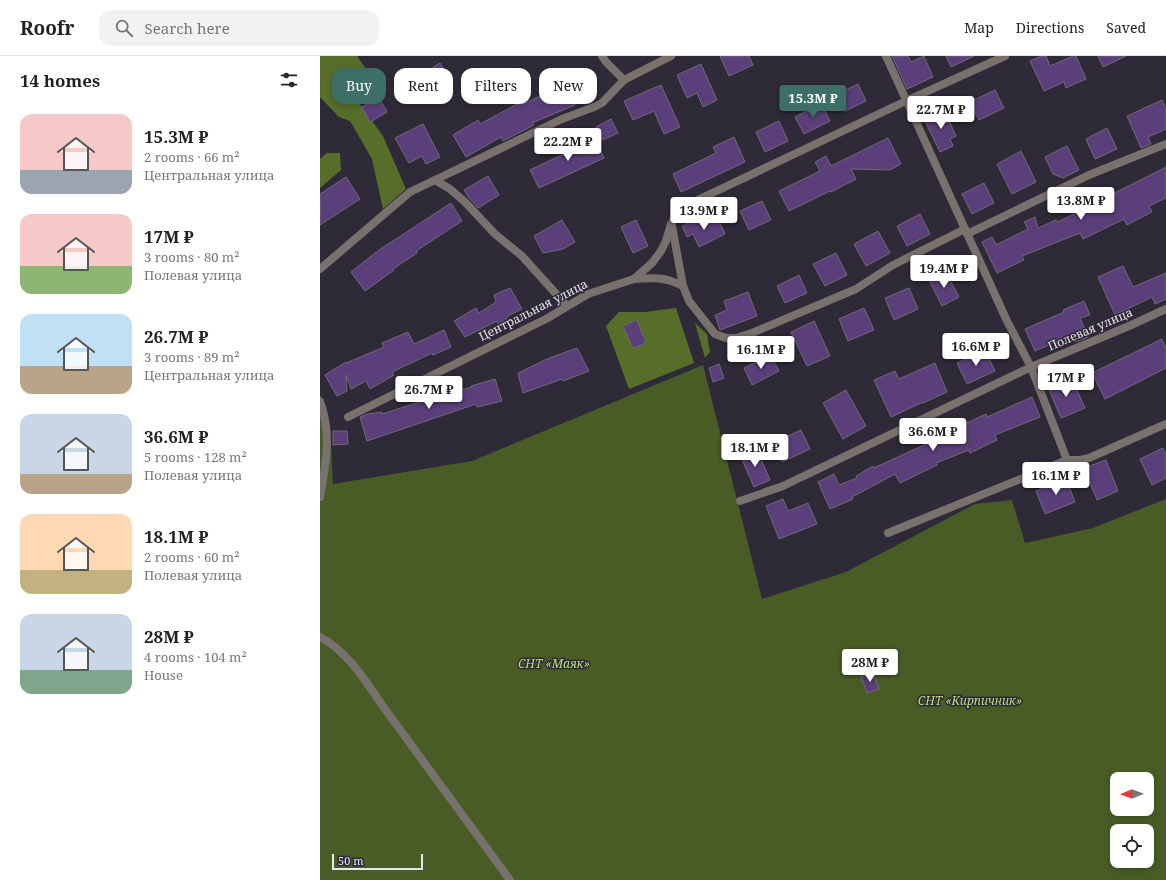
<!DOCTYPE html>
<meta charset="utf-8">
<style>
body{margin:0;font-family:"Noto Serif",serif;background:#f2f2f2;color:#222;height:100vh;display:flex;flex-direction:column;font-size:15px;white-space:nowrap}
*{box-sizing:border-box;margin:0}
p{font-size:13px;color:#767676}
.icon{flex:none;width:22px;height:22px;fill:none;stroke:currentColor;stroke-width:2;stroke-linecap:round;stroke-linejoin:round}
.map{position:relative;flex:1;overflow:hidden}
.details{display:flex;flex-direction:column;background:#fff;width:320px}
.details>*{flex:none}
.hud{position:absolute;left:12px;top:12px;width:380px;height:36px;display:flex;gap:8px}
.needle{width:26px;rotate:269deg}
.fabs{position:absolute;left:790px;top:716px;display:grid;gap:8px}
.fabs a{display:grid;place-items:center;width:44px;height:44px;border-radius:8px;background:#fff;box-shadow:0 2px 6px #0003;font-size:20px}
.scale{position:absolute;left:12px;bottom:10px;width:91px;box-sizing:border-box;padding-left:4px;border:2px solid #e7e4ec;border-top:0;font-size:11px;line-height:14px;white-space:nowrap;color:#e7e4ec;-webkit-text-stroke:3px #2f2a37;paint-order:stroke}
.price{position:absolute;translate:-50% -34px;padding:0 9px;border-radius:4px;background:#fff;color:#222;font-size:13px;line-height:26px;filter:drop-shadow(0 1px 2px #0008)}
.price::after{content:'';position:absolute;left:50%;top:24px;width:12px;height:9px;margin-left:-6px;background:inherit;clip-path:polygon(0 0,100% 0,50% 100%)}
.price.on{background:#3d6f66;color:#fff}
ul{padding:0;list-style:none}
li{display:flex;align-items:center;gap:12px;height:100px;padding:0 20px}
li span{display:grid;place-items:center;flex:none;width:112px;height:80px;border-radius:12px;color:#555}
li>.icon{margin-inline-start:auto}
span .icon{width:48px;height:48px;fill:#fffc;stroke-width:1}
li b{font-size:17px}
h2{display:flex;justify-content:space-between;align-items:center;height:48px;padding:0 20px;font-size:17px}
.tag{padding:0 14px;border-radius:12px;background:#fff;box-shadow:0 2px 6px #0003;font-size:14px;line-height:36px}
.tag.on{background:#3d6f66;color:#fff}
header{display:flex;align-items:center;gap:24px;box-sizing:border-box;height:56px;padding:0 20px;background:#fff;border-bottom:1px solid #e0e0e0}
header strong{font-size:19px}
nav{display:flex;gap:22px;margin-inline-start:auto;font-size:14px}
.search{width:280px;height:36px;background:#f2f2f2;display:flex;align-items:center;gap:10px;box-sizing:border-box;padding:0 14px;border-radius:12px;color:#767676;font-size:15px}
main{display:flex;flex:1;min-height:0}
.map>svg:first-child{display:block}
.green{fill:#495c26;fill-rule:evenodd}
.forest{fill:#576e2a}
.building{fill:#5a3f7a;stroke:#6f6978}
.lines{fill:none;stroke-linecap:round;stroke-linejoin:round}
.minor{stroke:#78716d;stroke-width:8}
.labels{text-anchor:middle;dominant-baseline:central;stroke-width:3;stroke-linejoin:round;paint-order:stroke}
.street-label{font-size:12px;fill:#e7e4ec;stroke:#2f2a37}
.park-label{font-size:12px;font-style:italic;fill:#bbde7f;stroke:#2f2a37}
</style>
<header>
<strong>Roofr</strong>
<div class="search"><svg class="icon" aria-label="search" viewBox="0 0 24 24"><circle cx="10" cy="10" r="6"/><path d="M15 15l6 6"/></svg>Search here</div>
<nav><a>Map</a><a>Directions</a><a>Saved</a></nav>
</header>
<main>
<section class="details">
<h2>14 homes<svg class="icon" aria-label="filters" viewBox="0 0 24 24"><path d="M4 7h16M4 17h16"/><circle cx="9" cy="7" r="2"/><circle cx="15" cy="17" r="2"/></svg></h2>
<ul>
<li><span style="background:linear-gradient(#f6c9c9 70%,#9aa5b1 0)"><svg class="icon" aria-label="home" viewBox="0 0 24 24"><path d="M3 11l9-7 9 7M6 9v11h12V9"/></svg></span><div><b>15.3M ₽</b><p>2 rooms · 66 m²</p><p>Центральная улица</p></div></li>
<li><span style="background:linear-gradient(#f6c9c9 65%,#8fb573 0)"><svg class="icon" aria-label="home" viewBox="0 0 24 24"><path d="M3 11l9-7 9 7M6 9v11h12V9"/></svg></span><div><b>17M ₽</b><p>3 rooms · 80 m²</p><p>Полевая улица</p></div></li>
<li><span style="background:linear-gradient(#bfe0f5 65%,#b9a48a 0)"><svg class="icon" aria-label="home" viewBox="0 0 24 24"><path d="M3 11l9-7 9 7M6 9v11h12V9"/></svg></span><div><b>26.7M ₽</b><p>3 rooms · 89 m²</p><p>Центральная улица</p></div></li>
<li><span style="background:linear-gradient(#c9d6e8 75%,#b9a48a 0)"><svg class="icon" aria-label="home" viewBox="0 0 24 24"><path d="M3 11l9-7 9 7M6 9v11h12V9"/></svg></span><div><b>36.6M ₽</b><p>5 rooms · 128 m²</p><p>Полевая улица</p></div></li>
<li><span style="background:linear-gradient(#ffd9b3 70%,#c2b280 0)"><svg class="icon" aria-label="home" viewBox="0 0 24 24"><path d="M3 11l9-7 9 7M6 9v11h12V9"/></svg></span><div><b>18.1M ₽</b><p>2 rooms · 60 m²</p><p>Полевая улица</p></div></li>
<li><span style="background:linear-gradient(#c9d6e8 70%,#7fa58c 0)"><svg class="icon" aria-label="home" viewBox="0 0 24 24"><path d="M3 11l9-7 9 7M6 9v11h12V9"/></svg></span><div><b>28M ₽</b><p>4 rooms · 104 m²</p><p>House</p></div></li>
</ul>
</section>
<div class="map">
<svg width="846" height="824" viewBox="0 0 846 824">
<rect width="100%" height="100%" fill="#2f2a37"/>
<path class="green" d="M383,309L442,543L526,516L655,448L692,444L705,487L773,472L846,443V824H0V338L10,370L13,428L152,405ZM797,723H827V753H797ZM797,775H827V805H797Z"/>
<g class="forest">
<polygon points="0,0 37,0 49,17 37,44 63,80 86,133 63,153 52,103 30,65 19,61 0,41"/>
<polygon points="7,97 20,97 21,114 0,132 0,103"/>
<polygon points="356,252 374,307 309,333 286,270 299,256 325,256"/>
<polygon points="375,267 387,278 390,296 385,302"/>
</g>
<g class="building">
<polygon points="400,0 429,0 433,9 409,20"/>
<polygon points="572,0 588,0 591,6 604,0 613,21 587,33"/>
<polygon points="626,0 654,0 631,11"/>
<polygon points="722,0 726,0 730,10 753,0 756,0 766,23 746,32 744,26 724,35 710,5"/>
<polygon points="778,0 806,0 783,11"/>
<polygon points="120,7 128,21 123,24 127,31 113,39 102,18"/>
<polygon points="381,8 397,44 383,51 377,37 367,42 357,19"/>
<polygon points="538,28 546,45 525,55 517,38"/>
<polygon points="247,29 255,49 212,67 214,69 183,85 181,81 146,101 133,79 158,64 160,68 201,46 202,48"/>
<polygon points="341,29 360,71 344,78 334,55 313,64 304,45"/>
<polygon points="675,34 684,52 659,64 650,46"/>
<polygon points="59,42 67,56 50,66 42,51"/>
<polygon points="842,44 846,53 846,73 828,81 831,88 821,92 807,60"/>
<polygon points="501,47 510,65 484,78 475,61"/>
<polygon points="624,53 636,80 630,83 633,90 620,96 604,63"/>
<polygon points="291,63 298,77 283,84 276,71"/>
<polygon points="459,65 468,85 445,96 436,76"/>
<polygon points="103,68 120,101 106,108 102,100 89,107 75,82"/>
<polygon points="787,72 797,93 775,103 766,83"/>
<polygon points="252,81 257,91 275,82 284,102 219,132 210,114 248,96 243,85"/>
<polygon points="414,81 425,106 361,136 353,118 396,97 393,91"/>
<polygon points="568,82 581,108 570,114 531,113 536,123 511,136 510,135 469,155 459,135 500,115 495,106 506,100 511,110"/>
<polygon points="747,90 759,114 743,122 733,118 725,101"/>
<polygon points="701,95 716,126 692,138 677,108"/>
<polygon points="846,111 846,142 829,150 832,156 807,169 804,163 763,183 760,177 702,200 704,204 677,217 662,186 672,181 676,189 708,173 704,166 715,161 718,172 736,164 738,166"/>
<polygon points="168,120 179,139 158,152 149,142 144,134"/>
<polygon points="26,121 40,143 0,169 0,138"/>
<polygon points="664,127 674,147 652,158 642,138"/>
<polygon points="442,145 451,164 429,174 420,155"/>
<polygon points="131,147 142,165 96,195 97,197 73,213 74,214 45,235 31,216 59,194"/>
<polygon points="600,158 610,178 587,190 577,170"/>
<polygon points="378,162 382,170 398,163 405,178 379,191 373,178 367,181 362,170"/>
<polygon points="242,164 255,186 243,193 223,197 214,180"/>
<polygon points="316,164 328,190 313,197 301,171"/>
<polygon points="558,175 570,197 546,210 534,188"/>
<polygon points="516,197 527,219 505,230 493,208"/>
<polygon points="803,210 813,231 846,217 846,243 835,248 832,241 795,259 778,221"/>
<polygon points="625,215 639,241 622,250 609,224"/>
<polygon points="479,219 487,237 465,247 457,230"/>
<polygon points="190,232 202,253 186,261 190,270 182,275 177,265 145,281 134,265 156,252 159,257 176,246 174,239"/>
<polygon points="589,232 598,253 574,264 565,242"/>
<polygon points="428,236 437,260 400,274 395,259 407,254 404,245"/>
<polygon points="764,245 770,259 760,262 768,281 756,286 753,278 715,295 705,273 744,256 743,254"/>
<polygon points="544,252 554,274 528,285 519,263"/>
<polygon points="317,264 326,287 313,292 303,270"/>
<polygon points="494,265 510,300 487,310 471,276"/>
<polygon points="124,274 131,291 113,299 112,297 72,316 74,319 50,333 46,325 31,333 26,319 27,335 17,340 5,319 26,306 26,307 64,291 62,287 88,276 94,288"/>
<polygon points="842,283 846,292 846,312 785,343 772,317"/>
<polygon points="257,292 269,315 243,325 242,323 203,337 198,317 227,303"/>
<polygon points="665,294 675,315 647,328 637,307"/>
<polygon points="450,299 459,315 432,329 424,312"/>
<polygon points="615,307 627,336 603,347 603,346 571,361 554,324 575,315 579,323"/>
<polygon points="399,308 404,322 393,326 389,312"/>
<polygon points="751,321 765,352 741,362 728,331"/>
<polygon points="175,323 182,345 157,351 156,348 47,385 40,361 47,358 62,356 62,358 112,342 152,331 151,330"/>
<polygon points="526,334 546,370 523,383 503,347"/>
<polygon points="712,341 720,361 675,379 677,384 650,397 649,394 616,407 617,409 580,427 575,418 532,441 533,443 510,453 498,426 514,418 519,429 537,422 536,420 553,410 554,412 615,384 614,383 639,373 638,371 666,358 667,361"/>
<polygon points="481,374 490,393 462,406 453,387"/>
<polygon points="13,375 27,375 28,388 13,389"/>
<polygon points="436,392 450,424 434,431 420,399"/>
<polygon points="843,392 846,399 846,422 832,429 820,403"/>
<polygon points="786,404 798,435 777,444 764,412"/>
<polygon points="746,423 755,446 725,458 716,435"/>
<polygon points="463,443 468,455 488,447 497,468 459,483 446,450"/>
<polygon points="553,617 559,633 547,637 541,621"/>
</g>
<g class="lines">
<g class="minor">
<polyline points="282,0 286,6 304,24"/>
<polyline points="566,0 687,265 711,311 747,404"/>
<polyline points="115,124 130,133 145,146 175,178 202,200 247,250"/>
<polyline points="352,170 363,230 369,245 395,278 406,282 416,282 432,277 536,233 573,209 645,173"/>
<polyline points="647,178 769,119 846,88"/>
<polyline points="0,213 90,136 242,63 274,51 282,47 304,24 351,0"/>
<path d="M314,223C335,222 343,220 363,230"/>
<path d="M0,345C12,378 6,407 0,441"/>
<polyline points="28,361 226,263 268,238 314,223 332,207 341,195 346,185 351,168 358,157 365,150 586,45 685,0"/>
<polyline points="420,445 463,430 711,311 809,270 846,253"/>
<polyline points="568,477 747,404 760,404 769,402 846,368"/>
<path d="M0,581C26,594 46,625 62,649L190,824"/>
</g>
</g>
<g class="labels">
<g class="street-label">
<text transform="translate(213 254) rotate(-27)">Центральная улица</text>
<text transform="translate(770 273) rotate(-23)">Полевая улица</text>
</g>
<g class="park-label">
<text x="234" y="607">СНТ «Маяк»</text>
<text x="650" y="644">СНТ «Кирпичник»</text>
</g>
</g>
</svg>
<div class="fabs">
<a><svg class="needle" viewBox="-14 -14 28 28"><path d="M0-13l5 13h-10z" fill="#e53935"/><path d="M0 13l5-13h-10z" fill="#767676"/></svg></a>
<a><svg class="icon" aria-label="locate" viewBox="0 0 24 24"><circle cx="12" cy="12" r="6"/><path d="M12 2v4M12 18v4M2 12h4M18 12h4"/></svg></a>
</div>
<div class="scale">50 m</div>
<b class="price on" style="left:493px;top:63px">15.3M ₽</b>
<b class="price" style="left:621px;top:74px">22.7M ₽</b>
<b class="price" style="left:248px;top:106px">22.2M ₽</b>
<b class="price" style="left:761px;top:165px">13.8M ₽</b>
<b class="price" style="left:384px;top:175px">13.9M ₽</b>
<b class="price" style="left:624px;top:233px">19.4M ₽</b>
<b class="price" style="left:656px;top:311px">16.6M ₽</b>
<b class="price" style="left:441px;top:314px">16.1M ₽</b>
<b class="price" style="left:746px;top:342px">17M ₽</b>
<b class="price" style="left:109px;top:354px">26.7M ₽</b>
<b class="price" style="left:613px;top:396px">36.6M ₽</b>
<b class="price" style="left:435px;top:412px">18.1M ₽</b>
<b class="price" style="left:736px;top:440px">16.1M ₽</b>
<b class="price" style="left:550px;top:627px">28M ₽</b>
<div class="hud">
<a class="tag on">Buy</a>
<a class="tag">Rent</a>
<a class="tag">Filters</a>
<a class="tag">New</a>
</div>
</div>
</main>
